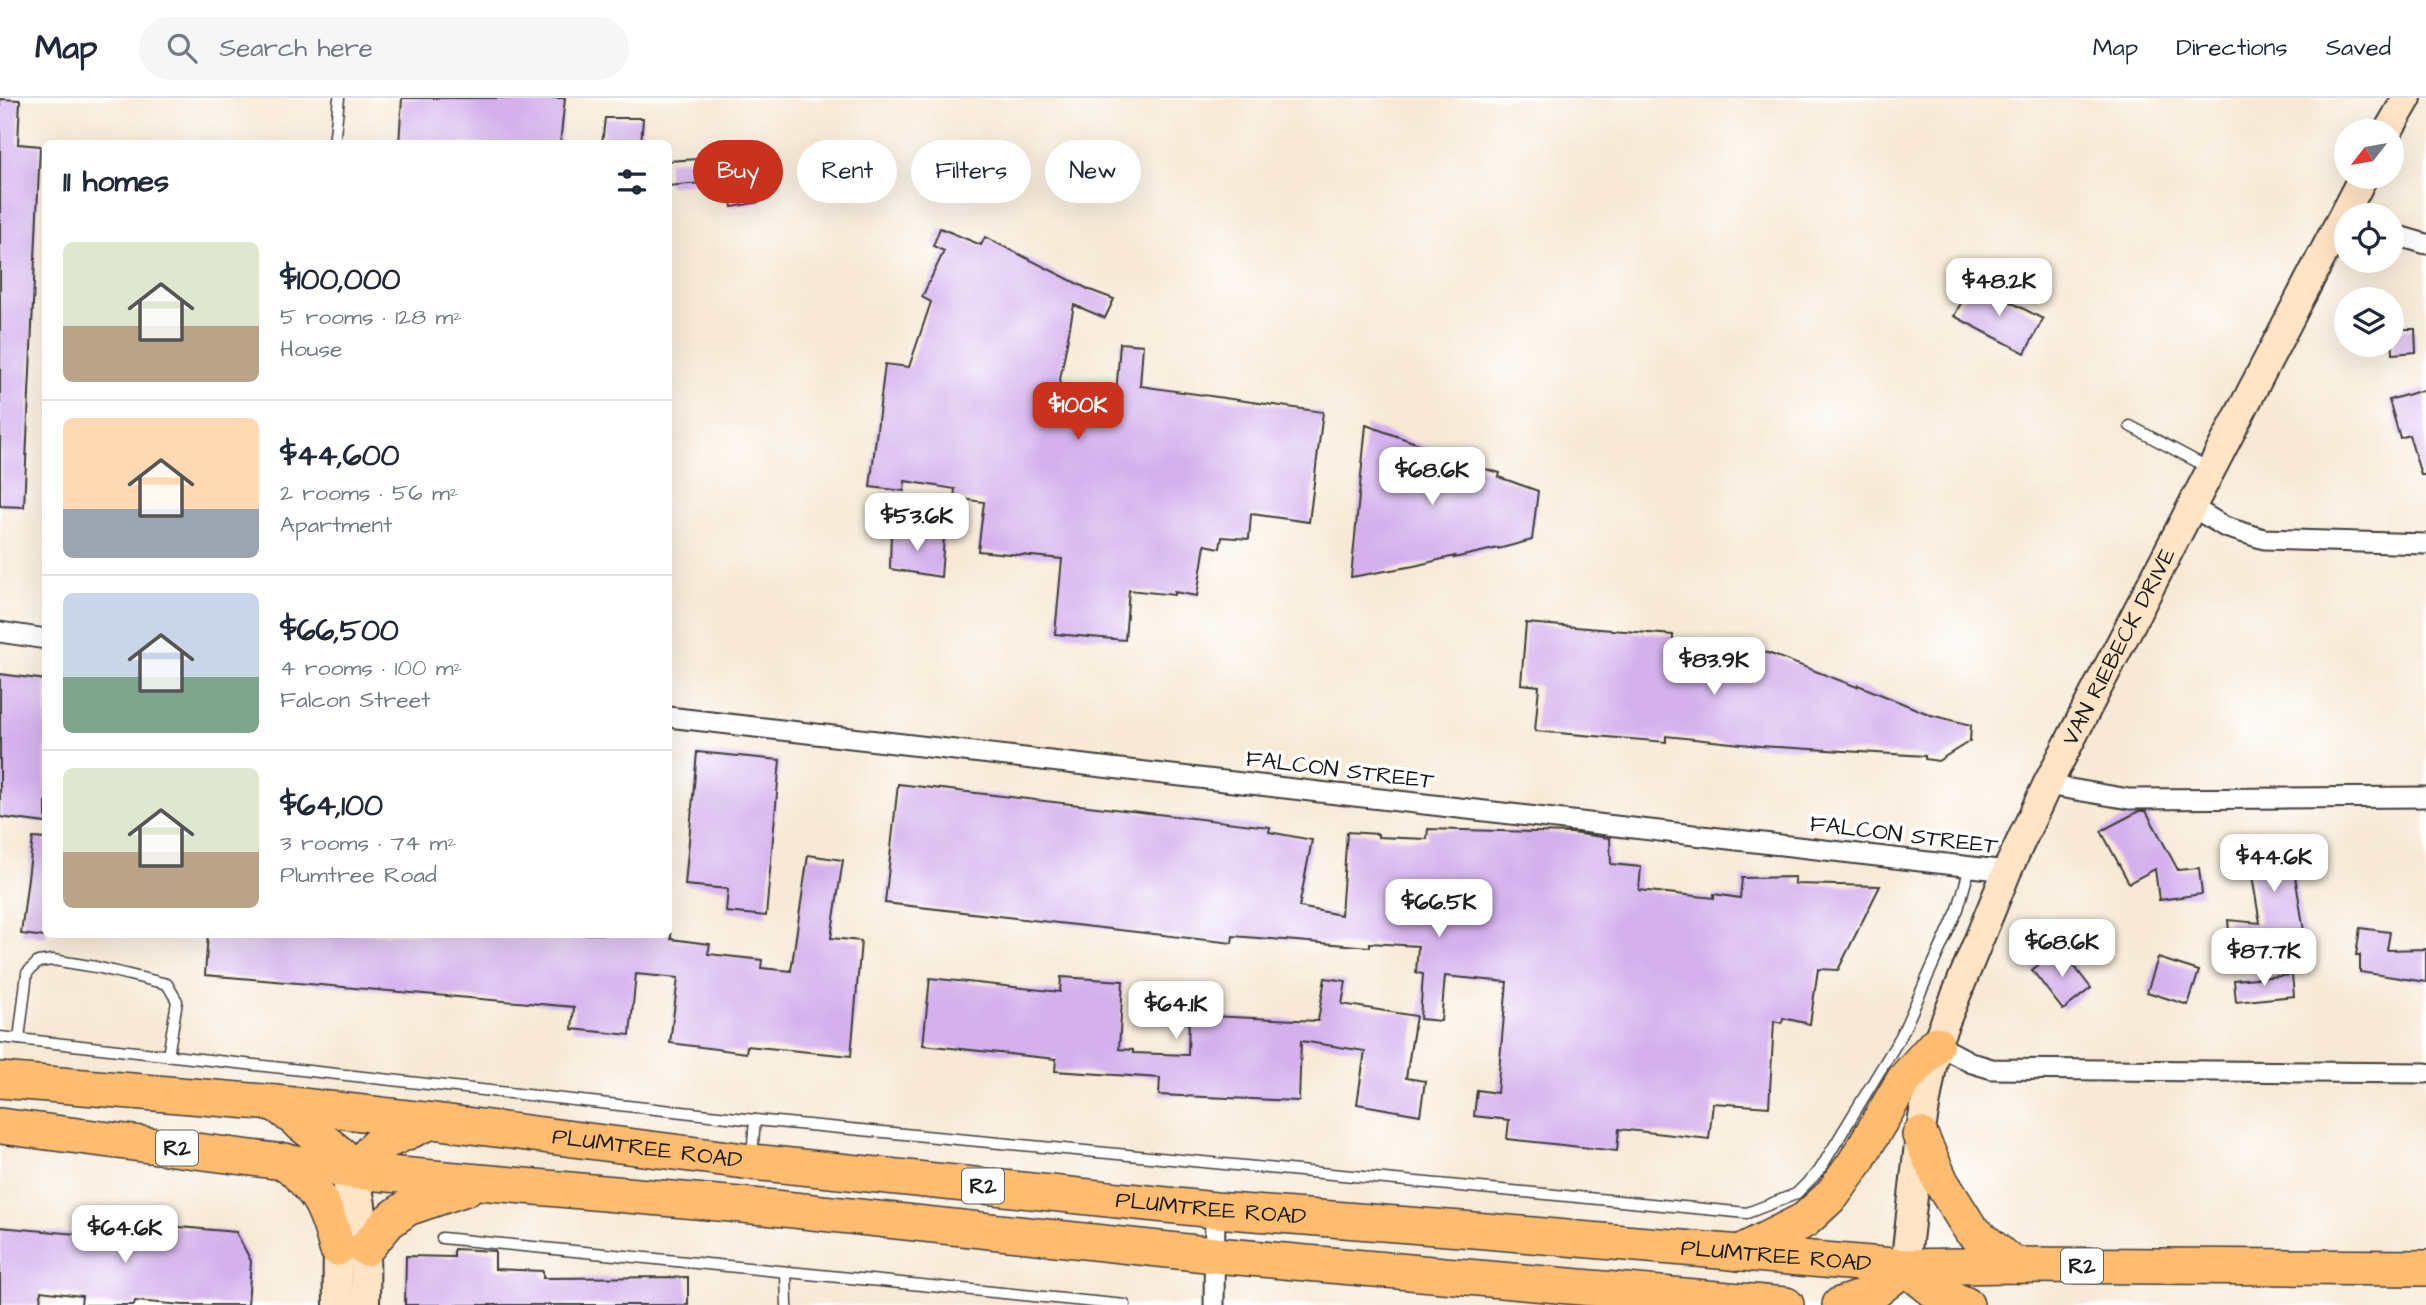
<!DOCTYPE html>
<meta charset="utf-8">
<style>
body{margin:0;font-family:"Architects Daughter",sans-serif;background:#f6f6f7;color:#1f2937;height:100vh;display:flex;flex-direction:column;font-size:26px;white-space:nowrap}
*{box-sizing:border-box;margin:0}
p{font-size:23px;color:#747a83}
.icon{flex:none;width:38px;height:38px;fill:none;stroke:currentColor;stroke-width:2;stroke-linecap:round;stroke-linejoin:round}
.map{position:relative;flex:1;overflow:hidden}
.side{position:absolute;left:42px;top:42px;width:630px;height:798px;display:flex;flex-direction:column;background:#fff;border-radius:10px;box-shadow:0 7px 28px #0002}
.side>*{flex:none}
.banner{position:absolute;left:693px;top:42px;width:665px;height:63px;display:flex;gap:14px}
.needle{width:46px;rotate:239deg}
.tools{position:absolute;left:2334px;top:21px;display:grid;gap:14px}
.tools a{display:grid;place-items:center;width:70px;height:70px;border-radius:50%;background:#fff;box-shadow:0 7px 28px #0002;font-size:35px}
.price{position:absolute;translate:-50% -60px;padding:0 16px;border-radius:14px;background:#fff;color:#222;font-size:23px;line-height:46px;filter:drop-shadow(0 2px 4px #0008)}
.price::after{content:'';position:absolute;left:50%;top:42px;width:21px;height:16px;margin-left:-10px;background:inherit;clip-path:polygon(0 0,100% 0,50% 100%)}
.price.on{background:#c8321e;color:#fff}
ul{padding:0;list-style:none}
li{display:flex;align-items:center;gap:21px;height:175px;padding:0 21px}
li+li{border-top:2px solid #e0e1e3}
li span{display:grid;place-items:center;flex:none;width:196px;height:140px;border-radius:10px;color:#555}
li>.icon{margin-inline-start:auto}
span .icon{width:84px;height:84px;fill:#fffc;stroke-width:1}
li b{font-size:30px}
h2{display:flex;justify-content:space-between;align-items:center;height:84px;padding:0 21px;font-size:30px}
.pill{padding:0 24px;border-radius:32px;background:#fff;box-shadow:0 7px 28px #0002;font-size:24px;line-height:63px}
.pill.on{background:#c8321e;color:#fff}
header{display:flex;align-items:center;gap:42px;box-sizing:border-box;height:98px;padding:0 35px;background:#fff;border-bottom:2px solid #e0e1e3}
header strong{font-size:33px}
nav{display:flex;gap:38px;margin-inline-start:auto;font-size:24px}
.search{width:490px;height:63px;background:#f6f6f7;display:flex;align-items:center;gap:18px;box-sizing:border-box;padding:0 24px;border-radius:38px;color:#747a83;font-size:26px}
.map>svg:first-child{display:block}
.building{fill:#d4b1ed}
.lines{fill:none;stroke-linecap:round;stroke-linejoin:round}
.lane-casing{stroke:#3d3b38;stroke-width:13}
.street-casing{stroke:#3d3b38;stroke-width:23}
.secondary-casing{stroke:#3d3b38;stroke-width:32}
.highway-casing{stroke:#3d3b38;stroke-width:38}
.lane{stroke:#fff;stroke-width:10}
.street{stroke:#fff;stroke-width:19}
.secondary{stroke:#ffe4c6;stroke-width:28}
.highway{stroke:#febc70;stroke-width:35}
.labels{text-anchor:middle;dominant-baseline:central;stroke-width:7;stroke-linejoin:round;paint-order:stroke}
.shield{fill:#fff;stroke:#606060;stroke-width:2}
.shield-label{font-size:21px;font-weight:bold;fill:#1c1c1c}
.street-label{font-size:23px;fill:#1c1c1c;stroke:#fff}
</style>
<header>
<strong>Map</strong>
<div class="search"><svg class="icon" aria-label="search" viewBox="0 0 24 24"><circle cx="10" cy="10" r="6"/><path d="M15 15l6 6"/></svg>Search here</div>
<nav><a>Map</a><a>Directions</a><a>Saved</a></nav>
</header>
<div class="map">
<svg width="2426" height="1207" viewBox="0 0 2426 1207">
<rect width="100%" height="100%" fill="#fff"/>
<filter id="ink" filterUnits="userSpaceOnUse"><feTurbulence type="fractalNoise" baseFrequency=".0143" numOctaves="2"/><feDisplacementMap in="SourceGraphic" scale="14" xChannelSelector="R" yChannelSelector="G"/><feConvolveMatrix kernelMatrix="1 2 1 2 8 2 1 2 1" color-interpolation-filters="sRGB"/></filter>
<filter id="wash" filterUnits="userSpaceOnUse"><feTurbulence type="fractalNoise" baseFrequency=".00686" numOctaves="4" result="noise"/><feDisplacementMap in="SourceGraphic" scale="28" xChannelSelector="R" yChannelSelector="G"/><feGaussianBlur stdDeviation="1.57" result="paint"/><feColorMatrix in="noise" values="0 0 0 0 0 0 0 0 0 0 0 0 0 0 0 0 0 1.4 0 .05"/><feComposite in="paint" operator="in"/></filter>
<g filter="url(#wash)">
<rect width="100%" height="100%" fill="#f7e9d5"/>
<g id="blocks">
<g class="building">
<polygon points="402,0 565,0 560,46 399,46"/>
<polygon points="0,1 20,2 18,46 40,48 24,409 0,408"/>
<polygon points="605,20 643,20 641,46 602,46"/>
<polygon points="713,60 713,84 668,88 668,63"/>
<polygon points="757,79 760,104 732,109 727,85"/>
<polygon points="940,130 981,147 985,139 1090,192 1114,201 1105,220 1074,207 1059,287 1076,290 1076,293 1116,298 1120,245 1143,247 1140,288 1323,314 1309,424 1251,416 1249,441 1222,439 1220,450 1205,447 1197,498 1174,494 1174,497 1129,492 1125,542 1055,536 1062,461 978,453 984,404 954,400 955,391 905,383 904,393 870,389 885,266 909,269 931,204 922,199 944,153 933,148"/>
<polygon points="1972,184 2043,221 2025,255 1954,218"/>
<polygon points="2392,231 2415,231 2416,254 2393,256"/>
<polygon points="2426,291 2426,377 2421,377 2409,337 2400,340 2389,302"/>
<polygon points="1366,327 1460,361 1460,364 1500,375 1499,379 1538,393 1532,442 1498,451 1498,450 1454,460 1455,458 1414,468 1351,479"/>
<polygon points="891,433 944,439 941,479 890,471"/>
<polygon points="1526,525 1673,537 1673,545 1768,555 1857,589 1858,587 1931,617 1971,627 1970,643 1938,663 1925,661 1925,658 1760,648 1666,638 1666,644 1535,633 1539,588 1521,586"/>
<polygon points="0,576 46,582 46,725 0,719"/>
<polygon points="697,654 780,662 766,818 726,814 728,791 685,787"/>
<polygon points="898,686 1270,729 1269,734 1312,742 1299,809 1341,817 1347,734 1378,736 1378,739 1427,741 1428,731 1571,735 1610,740 1611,766 1641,769 1639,792 1714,800 1714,796 1740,800 1742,780 1795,779 1795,786 1880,788 1838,872 1818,871 1810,926 1783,920 1782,925 1774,923 1769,1009 1713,1005 1709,1041 1619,1031 1617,1053 1507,1041 1509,1022 1474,1018 1477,992 1497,995 1507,884 1445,878 1441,923 1420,921 1423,876 1416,875 1418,848 1370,845 1370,849 1233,838 1232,845 885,805"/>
<polygon points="2139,713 2146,713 2178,772 2199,770 2202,796 2159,802 2155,771 2129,785 2101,733"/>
<polygon points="33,740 46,741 46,839 21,836"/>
<polygon points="2310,742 2310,772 2294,772 2306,845 2289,846 2289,851 2230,845 2228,822 2260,825 2251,772 2245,772 2244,743"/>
<polygon points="808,757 843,762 831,840 861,843 851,958 747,948 746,955 670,945 678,880 636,876 630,937 572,931 574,909 205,877 208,836 671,836 671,841 710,846 708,856 762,862 761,870 791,873"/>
<polygon points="2084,821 2105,824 2102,843 2081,840"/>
<polygon points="2360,830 2390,834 2387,852 2426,851 2426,884 2360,874 2360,857 2356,857"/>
<polygon points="2060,850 2091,890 2063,912 2032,872"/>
<polygon points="2158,860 2199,873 2188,907 2147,894"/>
<polygon points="2292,877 2294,898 2236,904 2234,882"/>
<polygon points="1061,879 1123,883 1119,951 1133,952 1133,955 1188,957 1189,917 1318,923 1325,880 1346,883 1342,906 1416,918 1406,980 1425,983 1420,1017 1357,1006 1365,953 1301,943 1299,1003 1159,997 1160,980 1055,973 1056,961 923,947 930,880 1060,894"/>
<polygon points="89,1121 236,1134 251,1163 248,1207 184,1207 135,1203 134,1207 81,1207 82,1198 41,1193 40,1207 0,1207 0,1129 87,1137"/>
<polygon points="454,1151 495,1153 495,1171 543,1173 543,1180 688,1179 688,1207 405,1207 406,1158 454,1159"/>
</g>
</g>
</g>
<g filter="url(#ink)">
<use href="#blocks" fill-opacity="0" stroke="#3d3b38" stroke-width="2"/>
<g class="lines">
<g class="lane-casing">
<g id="lane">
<polyline points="334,46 339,0"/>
<polyline points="2130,328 2211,371"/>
<polyline points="0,939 755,1022"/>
<polyline points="19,941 27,875 38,864 53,862 96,869 167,886 177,903 168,958"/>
<polyline points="752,1057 755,1022 1747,1115 1796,1096 1819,1073 1901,938 1958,811 1970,769"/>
<polyline points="442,1140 1125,1207"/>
<polyline points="786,1175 787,1207"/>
</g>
</g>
<g class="street-casing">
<g id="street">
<polyline points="2392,136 2426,146"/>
<polyline points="2192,409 2225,429 2264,441 2426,446"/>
<polyline points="0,534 46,541"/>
<polyline points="668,619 2007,773"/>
<polyline points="2047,687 2129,701 2426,699"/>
<polyline points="1936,946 1972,965 1992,971 2426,975"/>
<polyline points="1214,1207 1215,1112"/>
</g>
</g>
<g class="secondary-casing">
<g id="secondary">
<polyline points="2388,33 2407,0"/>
<path d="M354,1073C366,1118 366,1161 365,1207"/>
<path id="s1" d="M1905,1169L1920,1037L1936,946L2007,773L2047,687L2363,79"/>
<path d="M338,1207C337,1161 336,1116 354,1073"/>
</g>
</g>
<g class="highway-casing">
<g id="highway">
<path id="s2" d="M0,982L275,1005L433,1023L752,1064L1215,1112L1474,1132L1905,1169L2013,1167L2426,1170"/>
<polyline points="275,1005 341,1057 354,1073"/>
<polyline points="0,1028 354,1073 775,1110 1215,1157 1786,1207"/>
<polyline points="1920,1037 1941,1084 1971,1132 2013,1167"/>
<path d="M285,1063C318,1093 326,1107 337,1150"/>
<polyline points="354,1073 377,1047 432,1023"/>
<polyline points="366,1150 389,1123 407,1110 466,1090"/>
<polyline points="1739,1155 1805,1122 1833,1096 1855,1065 1904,982 1936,946"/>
<polyline points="1840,1207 1871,1196 1905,1169 1936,1194 1966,1207"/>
</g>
</g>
<use href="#lane" class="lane"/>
<use href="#street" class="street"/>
<use href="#secondary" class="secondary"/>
<use href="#highway" class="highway"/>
</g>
</g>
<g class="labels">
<g class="shield">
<rect x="156" y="1032.5" width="42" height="35" rx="5"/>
<rect x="962" y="1070.5" width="42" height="35" rx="5"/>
<rect x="2061" y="1150.5" width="42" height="35" rx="5"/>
</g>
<g class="shield-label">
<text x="177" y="1050">R2</text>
<text x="983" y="1088">R2</text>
<text x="2082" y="1168">R2</text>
</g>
<g class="street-label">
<text stroke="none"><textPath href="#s1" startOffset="663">VAN RIEBECK DRIVE</textPath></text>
<text transform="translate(1340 672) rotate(7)">FALCON STREET</text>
<text transform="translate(1904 737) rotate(7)">FALCON STREET</text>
<text stroke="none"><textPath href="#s2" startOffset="651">PLUMTREE ROAD</textPath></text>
<text stroke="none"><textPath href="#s2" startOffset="1218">PLUMTREE ROAD</textPath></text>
<text stroke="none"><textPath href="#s2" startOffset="1785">PLUMTREE ROAD</textPath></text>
</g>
</g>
</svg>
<div class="tools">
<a><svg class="needle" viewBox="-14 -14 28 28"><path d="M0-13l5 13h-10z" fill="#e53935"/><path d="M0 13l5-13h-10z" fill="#747a83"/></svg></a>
<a><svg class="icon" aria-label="locate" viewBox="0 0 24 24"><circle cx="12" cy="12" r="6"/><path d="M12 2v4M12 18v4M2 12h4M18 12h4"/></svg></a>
<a><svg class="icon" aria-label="layers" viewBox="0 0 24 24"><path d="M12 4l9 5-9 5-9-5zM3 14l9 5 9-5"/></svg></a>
</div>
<b class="price" style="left:1999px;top:220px">$48.2K</b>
<b class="price on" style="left:1078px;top:344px">$100K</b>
<b class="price" style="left:1432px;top:409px">$68.6K</b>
<b class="price" style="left:917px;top:455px">$53.6K</b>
<b class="price" style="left:1714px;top:599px">$83.9K</b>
<b class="price" style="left:2274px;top:796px">$44.6K</b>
<b class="price" style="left:1439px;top:841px">$66.5K</b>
<b class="price" style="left:2062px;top:881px">$68.6K</b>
<b class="price" style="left:2264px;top:890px">$87.7K</b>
<b class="price" style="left:1176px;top:943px">$64.1K</b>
<b class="price" style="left:125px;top:1167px">$64.6K</b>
<div class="banner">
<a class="pill on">Buy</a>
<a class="pill">Rent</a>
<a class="pill">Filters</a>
<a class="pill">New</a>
</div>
<section class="side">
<h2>11 homes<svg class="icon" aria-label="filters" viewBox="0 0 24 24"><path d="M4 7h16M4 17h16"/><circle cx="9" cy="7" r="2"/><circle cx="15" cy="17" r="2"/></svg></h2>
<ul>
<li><span style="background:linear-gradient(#dfe7d0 60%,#b9a48a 0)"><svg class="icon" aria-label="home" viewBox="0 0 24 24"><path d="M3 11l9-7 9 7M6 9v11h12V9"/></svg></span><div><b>$100,000</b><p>5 rooms · 128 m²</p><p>House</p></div></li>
<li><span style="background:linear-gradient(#ffd9b3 65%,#9aa5b1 0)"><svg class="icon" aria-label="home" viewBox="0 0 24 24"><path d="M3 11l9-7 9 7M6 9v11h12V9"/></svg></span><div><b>$44,600</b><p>2 rooms · 56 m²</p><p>Apartment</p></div></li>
<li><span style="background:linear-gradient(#c9d6e8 60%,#7fa58c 0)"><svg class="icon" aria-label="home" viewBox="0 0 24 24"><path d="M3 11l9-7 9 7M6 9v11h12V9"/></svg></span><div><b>$66,500</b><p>4 rooms · 100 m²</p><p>Falcon Street</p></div></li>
<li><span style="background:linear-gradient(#dfe7d0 60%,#b9a48a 0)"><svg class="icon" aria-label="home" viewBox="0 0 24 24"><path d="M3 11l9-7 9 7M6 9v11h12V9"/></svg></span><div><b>$64,100</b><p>3 rooms · 74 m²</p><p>Plumtree Road</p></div></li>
</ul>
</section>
</div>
